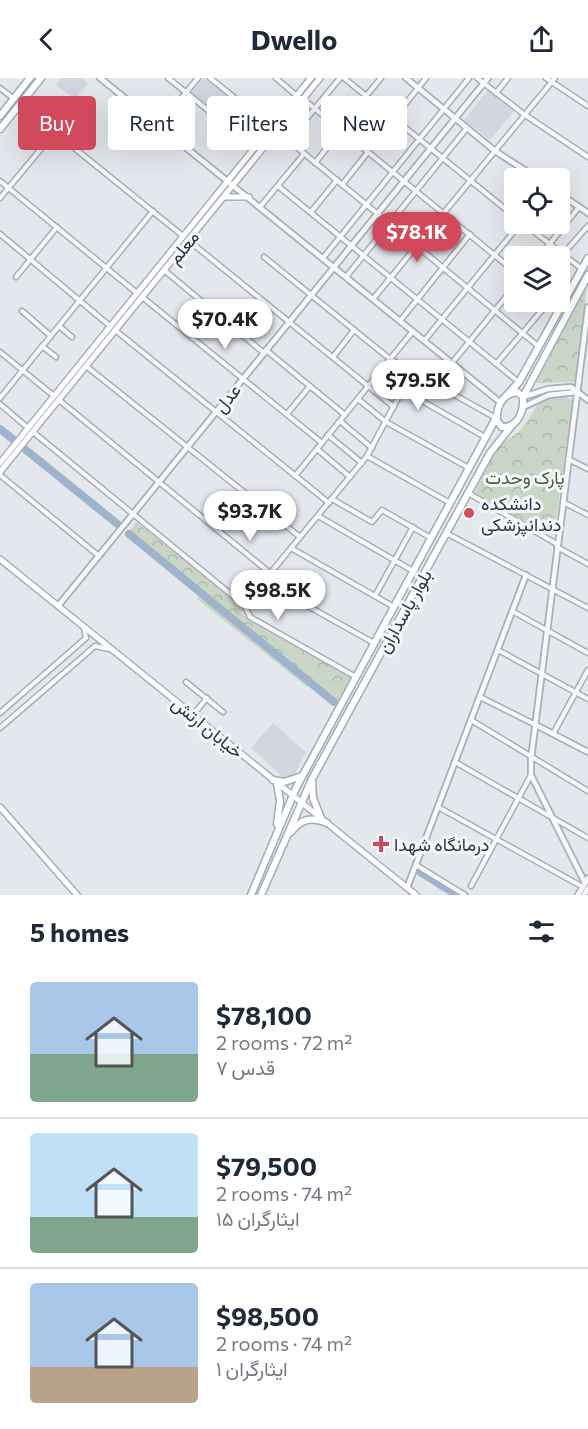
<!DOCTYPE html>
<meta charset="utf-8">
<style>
body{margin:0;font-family:Commissioner,Vazirmatn,sans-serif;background:#f2f2f3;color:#1f2937;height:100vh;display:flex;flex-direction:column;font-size:22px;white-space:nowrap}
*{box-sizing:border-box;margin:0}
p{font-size:20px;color:#747a83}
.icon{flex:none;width:33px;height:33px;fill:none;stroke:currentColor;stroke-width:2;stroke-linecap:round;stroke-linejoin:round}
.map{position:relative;height:817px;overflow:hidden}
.side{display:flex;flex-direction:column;background:#fff;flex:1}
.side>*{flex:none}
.guide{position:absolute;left:18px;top:18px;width:552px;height:54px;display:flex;gap:12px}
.buttons{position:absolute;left:504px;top:90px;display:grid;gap:12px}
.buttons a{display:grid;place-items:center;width:66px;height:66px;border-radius:6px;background:#fff;box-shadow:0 6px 24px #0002;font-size:30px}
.price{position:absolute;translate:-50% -51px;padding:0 14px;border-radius:21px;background:#fff;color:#222;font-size:20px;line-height:39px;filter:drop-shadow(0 2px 3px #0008)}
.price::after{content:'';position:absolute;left:50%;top:36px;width:18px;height:14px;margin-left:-9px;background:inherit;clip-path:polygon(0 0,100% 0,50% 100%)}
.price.current{background:#d1495b;color:#fff}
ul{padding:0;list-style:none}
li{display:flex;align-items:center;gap:18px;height:150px;padding:0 30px}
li+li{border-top:2px solid #e0e1e3}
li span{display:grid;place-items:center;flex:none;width:168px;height:120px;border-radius:6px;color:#555}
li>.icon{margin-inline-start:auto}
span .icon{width:72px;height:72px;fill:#fffc;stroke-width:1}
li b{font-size:26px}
h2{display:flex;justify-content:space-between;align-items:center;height:72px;padding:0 30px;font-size:26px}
.pill{padding:0 21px;border-radius:6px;background:#fff;box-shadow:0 6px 24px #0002;font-size:21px;line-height:54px}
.pill.current{background:#d1495b;color:#fff}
header{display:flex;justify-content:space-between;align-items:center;height:78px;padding:0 30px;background:#fff;font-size:27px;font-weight:700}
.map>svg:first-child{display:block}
.built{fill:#d2d6de}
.park{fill:url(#park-crowns)}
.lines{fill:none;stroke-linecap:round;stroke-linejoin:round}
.river{stroke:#9fb4cc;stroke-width:8}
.minor-casing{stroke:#a9aeb7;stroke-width:7}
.tertiary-casing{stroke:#a9aeb7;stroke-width:8}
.secondary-casing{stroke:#a9aeb7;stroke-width:8}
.primary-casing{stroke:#a3abb8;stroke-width:9}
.minor{stroke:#f7f8fa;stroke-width:4}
.tertiary{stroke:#f7f8fa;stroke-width:4.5}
.secondary{stroke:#fff;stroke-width:5}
.primary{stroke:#fff;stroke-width:6}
.poi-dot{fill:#d1495b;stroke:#f4f6f9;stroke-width:2}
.labels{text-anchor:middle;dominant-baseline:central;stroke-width:6;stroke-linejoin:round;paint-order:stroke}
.street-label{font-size:18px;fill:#2b3445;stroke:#f4f6f9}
.park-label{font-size:18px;fill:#3f6138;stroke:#f4f6f9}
.poi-label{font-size:18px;fill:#2b3445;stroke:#f4f6f9;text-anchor:start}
</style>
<header><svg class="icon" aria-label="back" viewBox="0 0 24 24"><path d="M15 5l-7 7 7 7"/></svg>Dwello<svg class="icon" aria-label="share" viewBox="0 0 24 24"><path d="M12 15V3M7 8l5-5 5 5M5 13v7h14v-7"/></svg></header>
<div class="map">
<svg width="588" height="817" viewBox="0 0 588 817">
<defs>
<pattern id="park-crowns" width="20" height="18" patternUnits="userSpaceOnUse" patternTransform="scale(1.5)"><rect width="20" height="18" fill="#c9d6c5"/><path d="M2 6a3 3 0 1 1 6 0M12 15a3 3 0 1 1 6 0" fill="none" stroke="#adb8ab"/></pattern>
</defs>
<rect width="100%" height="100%" fill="#e4e7ec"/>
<g class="built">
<polygon points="61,0 82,0 88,5 75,21 56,7"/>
<polygon points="204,0 235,25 223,39 191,14"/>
<polygon points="488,12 514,33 490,62 464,42"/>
<polygon points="273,645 306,674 294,698 285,701 251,670"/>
</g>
<g class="park">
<polygon points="587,205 577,300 573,304 532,305"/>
<path d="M562,317L573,323L555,449L545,454L474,416C482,401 489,382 499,369C505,362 515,358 521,351C538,332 532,321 562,317Z"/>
<polygon points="136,444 239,525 243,537 352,600 339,625 312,602 307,609 197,521 200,517 128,456"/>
</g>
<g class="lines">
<g class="river">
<polyline points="0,351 14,362"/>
<polyline points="26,372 120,448"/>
<polyline points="129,456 334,624"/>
<polyline points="419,793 457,817"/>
</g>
<g class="minor-casing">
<g id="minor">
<polyline points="168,0 255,70"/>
<polyline points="210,0 271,49"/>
<polyline points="276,0 297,18"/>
<polyline points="344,0 514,138"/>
<polyline points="477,0 525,37 588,79"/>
<polyline points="546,0 588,28"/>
<polyline points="0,10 13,20"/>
<polyline points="496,15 508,0"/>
<polyline points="366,18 381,0"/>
<polyline points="303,21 514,193"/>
<polyline points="20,26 183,158"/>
<polyline points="394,40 426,0"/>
<polyline points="159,47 198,0"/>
<polyline points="277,53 538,268"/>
<polyline points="288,63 340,0"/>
<polyline points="315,85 341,52"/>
<polyline points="0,103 137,215"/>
<polyline points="342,107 368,74"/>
<polyline points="278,108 515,301"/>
<polyline points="0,120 55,54"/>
<polyline points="260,129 304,76"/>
<polyline points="311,134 337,102"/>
<polyline points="524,146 582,191"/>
<polyline points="0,156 110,248"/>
<polyline points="188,162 394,329"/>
<polyline points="563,176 588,148"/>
<polyline points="540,178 579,129"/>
<polyline points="264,179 390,281 496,340"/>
<polyline points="323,180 469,0"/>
<polyline points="164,192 264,275"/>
<polyline points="560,195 570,182"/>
<polyline points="16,199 57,149"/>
<polyline points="346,199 467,50"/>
<polyline points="142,219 322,365"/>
<polyline points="373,221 555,0"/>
<polyline points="552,224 560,230"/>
<polyline points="22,233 51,258"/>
<polyline points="400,243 470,156"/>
<polyline points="59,248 72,259"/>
<polyline points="115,252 329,425"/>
<polyline points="424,263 520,146"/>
<polyline points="42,268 56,279"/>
<polyline points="266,272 345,337"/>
<polyline points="0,274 54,318"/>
<polyline points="333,279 354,252"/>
<polyline points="452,285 514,209"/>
<polyline points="496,286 549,224"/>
<polyline points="86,288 300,459"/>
<polyline points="403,312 485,359"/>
<polyline points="0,320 153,133"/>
<polyline points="358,321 386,344 469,390"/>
<polyline points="59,322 270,495"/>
<polyline points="0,326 28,350"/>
<polyline points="287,336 310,308"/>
<polyline points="340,343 372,370"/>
<polyline points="33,354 244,527 250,539 356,599"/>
<polyline points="328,357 362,385"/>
<polyline points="317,371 350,399"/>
<polyline points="367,378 450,425"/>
<polyline points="568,381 588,391"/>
<polyline points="0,397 99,478"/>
<polyline points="295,398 413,253"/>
<polyline points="468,415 557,466"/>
<polyline points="332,421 372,444 382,432 431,460"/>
<polyline points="563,424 588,437"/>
<polyline points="318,438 413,493"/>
<polyline points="446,455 588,530"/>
<polyline points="557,469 588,486"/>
<polyline points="291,470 394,529"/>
<polyline points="263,503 374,565"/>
<polyline points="375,518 413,449"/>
<polyline points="244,527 367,378 412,294"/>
<polyline points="512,533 588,575"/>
<polyline points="498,572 588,621"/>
<polyline points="186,604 223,634"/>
<polyline points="480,619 534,646"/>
<polyline points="0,635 86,560 84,550"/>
<polyline points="193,637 207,620"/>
<polyline points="471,642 588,713"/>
<polyline points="0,650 95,568 109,571"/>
<polyline points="553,656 588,592"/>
<polyline points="455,684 588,760"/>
<polyline points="438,729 583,809"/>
<polyline points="416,787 465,817"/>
<polyline points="471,808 531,697"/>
</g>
</g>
<g class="tertiary-casing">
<g id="tertiary">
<polyline points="100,0 501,325"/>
<polyline points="406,0 495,73 537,100"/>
<polyline points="560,116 588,135"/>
<polyline points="523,319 548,311 571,309 588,322"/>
<polyline points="523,329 549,317 577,314"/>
<polyline points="58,528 488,0"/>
<polyline points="534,646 588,674"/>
<polyline points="585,805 531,697 531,681 588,229"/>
<polyline points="407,810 526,497"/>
<polyline points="578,817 588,800"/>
<polyline points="584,817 588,810"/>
</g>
</g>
<g class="secondary-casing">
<g id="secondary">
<polyline points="224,119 249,119"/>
<polyline points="0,385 311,0"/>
<polyline points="0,394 320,0"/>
<polyline points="0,481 416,817"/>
<polyline points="0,729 77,817"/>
</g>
</g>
<g class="primary-casing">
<g id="primary">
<polyline points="0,38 30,0"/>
<polyline points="0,51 41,0"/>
<path d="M517,314L523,319C524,333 518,350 502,349L497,343C496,329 502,316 517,314Z"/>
<polyline points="507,317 519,304 588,180"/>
<polyline points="523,319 588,197"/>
<polyline points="273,702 284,704 302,698"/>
<polyline points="312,703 313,720 321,740"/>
<polyline points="277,746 280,723 277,705"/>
<path d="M291,754C302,740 311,739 327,745"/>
<polyline points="251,817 296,710 496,340"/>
<polyline points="261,817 312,701 490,375 513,346"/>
</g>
</g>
<use href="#minor" class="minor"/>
<use href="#tertiary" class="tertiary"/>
<use href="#secondary" class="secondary"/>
<use href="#primary" class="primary"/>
</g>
<g class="poi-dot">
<circle cx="469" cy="435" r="6"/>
<path d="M378 757h6v6h6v6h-6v6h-6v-6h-6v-6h6z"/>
</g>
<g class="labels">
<g class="street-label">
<text transform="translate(183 169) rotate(-51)">معلم</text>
<text transform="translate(227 320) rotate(-51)">عدل</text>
<text transform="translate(404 533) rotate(-61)">بلوار پاسداران</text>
<text transform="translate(208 649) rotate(39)">خیابان ارتش</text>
</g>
<g class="park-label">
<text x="525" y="399">پارک وحدت</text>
</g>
<g class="poi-label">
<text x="481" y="425">دانشکده<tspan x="481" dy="21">دندانپزشکی</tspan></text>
<text x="394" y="766">درمانگاه شهدا</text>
</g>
</g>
</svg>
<div class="buttons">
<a><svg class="icon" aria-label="locate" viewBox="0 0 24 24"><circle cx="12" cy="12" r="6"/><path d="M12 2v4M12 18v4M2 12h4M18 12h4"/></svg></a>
<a><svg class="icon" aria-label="layers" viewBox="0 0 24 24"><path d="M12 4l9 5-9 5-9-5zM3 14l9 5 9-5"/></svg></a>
</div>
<b class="price current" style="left:417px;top:185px">$78.1K</b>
<b class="price" style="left:225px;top:272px">$70.4K</b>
<b class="price" style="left:418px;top:333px">$79.5K</b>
<b class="price" style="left:250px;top:464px">$93.7K</b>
<b class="price" style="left:278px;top:543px">$98.5K</b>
<div class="guide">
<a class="pill current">Buy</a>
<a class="pill">Rent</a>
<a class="pill">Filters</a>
<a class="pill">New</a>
</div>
</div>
<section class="side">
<h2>5 homes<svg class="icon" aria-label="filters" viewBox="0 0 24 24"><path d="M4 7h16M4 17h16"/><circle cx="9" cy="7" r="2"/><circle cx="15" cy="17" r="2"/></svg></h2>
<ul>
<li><span style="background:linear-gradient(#a9c7e8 60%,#7fa58c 0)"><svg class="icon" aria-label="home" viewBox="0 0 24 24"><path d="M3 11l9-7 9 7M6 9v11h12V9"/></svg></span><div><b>$78,100</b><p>2 rooms · 72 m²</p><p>قدس ۷</p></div></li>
<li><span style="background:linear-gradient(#bfe0f5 70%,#7fa58c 0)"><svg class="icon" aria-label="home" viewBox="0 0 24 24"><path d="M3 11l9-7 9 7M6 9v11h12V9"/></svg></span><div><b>$79,500</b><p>2 rooms · 74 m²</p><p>ایثارگران ۱۵</p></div></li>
<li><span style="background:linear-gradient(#a9c7e8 70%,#b9a48a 0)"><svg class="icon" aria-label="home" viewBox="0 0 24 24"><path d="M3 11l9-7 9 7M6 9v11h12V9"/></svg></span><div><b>$98,500</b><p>2 rooms · 74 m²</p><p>ایثارگران ۱</p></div></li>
</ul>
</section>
